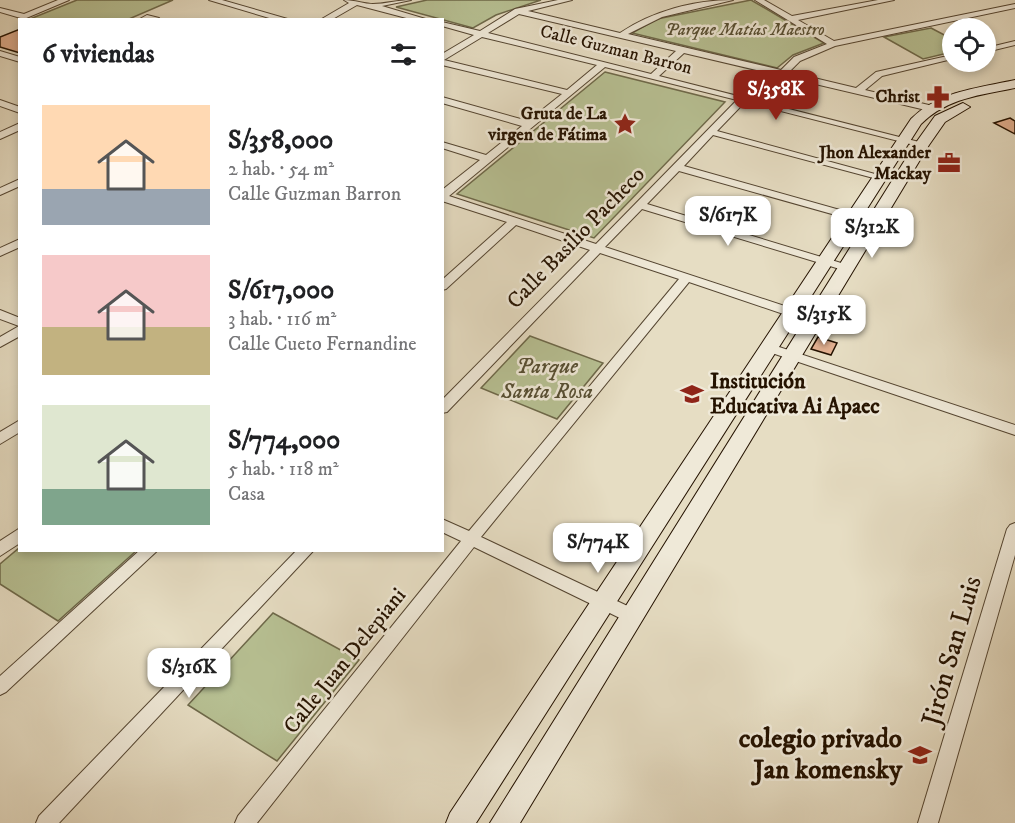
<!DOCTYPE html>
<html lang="es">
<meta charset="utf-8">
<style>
body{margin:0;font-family:"IM FELL DW Pica",serif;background:#f6f6f6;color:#202124;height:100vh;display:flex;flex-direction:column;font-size:22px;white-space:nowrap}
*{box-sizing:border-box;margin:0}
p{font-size:20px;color:#757577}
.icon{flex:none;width:33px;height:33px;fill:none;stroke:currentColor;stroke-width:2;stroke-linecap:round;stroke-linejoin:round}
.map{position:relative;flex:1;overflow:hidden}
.drawer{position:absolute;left:18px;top:18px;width:426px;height:534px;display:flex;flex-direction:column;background:#fff;border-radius:0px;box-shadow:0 3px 9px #0003}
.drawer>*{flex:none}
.tools{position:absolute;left:942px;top:18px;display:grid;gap:12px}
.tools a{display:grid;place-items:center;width:54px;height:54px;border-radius:50%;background:#fff;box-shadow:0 3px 9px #0003;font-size:30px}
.price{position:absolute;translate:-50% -51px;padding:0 14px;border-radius:12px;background:#fff;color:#222;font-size:20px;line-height:39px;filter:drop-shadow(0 2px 3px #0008)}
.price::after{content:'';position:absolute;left:50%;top:36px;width:18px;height:14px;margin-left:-9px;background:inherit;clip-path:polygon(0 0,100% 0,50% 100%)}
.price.selected{background:#8f2418;color:#fff}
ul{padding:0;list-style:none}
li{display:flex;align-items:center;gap:18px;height:150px;padding:0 24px}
li span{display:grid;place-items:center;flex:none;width:168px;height:120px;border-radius:0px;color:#555}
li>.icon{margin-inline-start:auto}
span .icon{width:72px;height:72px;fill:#fffc;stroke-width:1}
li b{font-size:26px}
h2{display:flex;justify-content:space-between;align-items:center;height:72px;padding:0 24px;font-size:26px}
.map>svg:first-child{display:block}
.green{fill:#b7c093;stroke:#6e694a;stroke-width:1.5}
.building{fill:#e2b090;stroke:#241200;stroke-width:1.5}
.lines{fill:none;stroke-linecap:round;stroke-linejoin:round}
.street-casing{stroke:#544531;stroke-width:2}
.secondary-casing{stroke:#241200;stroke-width:2}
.street{fill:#efe9d8;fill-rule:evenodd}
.secondary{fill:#efe9d8;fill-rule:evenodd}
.labels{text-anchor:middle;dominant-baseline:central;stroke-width:5;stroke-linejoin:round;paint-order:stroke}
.far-park-label{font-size:18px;font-style:italic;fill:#574f33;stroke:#efe9d8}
.far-street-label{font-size:18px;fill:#241200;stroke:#efe9d8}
.far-poi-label{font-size:18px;font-weight:bold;fill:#241200;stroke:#efe9d8;text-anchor:end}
.street-label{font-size:22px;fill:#241200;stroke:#efe9d8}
.park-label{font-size:22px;font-style:italic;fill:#574f33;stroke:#efe9d8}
.poi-label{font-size:22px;font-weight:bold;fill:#241200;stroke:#efe9d8;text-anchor:start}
.near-street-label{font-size:27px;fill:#241200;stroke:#efe9d8}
.near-poi-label{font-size:27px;font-weight:bold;fill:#241200;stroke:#efe9d8;text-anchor:end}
</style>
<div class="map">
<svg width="1015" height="823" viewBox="0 0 1015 823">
<rect width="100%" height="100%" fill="#e6ddc3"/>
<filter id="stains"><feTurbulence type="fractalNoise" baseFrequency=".00333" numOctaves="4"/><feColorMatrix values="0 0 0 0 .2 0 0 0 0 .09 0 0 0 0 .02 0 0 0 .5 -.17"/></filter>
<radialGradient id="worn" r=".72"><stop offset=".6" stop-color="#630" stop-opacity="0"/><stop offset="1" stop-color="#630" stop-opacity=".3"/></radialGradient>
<g class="green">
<polygon points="77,0 173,0 129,19 30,19"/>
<polygon points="427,0 541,0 496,15 473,28 396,7"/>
<polygon points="751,0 824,43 793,55 777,68 632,33 657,19"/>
<polygon points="931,28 952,39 952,52 923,59 884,37"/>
<polygon points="605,72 725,102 594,238 457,194"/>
<polygon points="530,336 603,363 557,419 481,388"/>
<polygon points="19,548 20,550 136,551 58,621 0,584 0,564"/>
<polygon points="273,613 359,660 277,761 188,705"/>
</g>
<g class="building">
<polygon points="20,29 20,53 0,47 0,37"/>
<polygon points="1010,118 1015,121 1015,134 994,123"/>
<polygon points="818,337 837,343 831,355 811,349"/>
</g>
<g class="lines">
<g class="street-casing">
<g id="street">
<polygon points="58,0 69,0 24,19 0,12 0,8 24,14"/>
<polygon points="209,0 222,0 291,20 276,20"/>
<path d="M344,0C354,0 365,4 373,4C385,4 398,0 411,0L382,6L429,20H414L357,5L331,20H320L349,3Z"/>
<path d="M558,0H572L528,11L620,33C653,11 694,0 733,0L662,17L628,34L781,70L794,57L827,44L755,0H764L792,16L878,0H894L798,20L834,41L1015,4V8L835,46L800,61L789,72L856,88L876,72L952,55V59L882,76L865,90L933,106L935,108L930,111L684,53L659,76L927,144L922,147L745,102L717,131L886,177L881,180L713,135L684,166L879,221L880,223L879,225H871L679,171L647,204L851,266L853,268L851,270H843L642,209L605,247L818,317L820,320L814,324L810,323L689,282L481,537L636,610L638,615L636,620L630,622L624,620L474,547L257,823H235L238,816L461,541L442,532V519L469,531L679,279L600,253L447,412L442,413V400L590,250L516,225L446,289L442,290V280L507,222L442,201V190L480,160L442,148V142L486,155L522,126L442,103V97L528,121L562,94L442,65V54L474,35L442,26V22L480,31L515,9ZM519,14L676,51L651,74L488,33ZM482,37L597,65L567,90L444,60ZM605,67L737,100L596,244L449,196Z"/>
<polygon points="147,15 159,18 160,20 138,20"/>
<polygon points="1015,41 1015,45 986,52 986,48"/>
<polygon points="0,51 20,57 20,62 0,56"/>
<polygon points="0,100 20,107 20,113 0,106"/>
<polygon points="20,123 20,130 0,139 0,132"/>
<polygon points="20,179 20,186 0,195 0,188"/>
<polygon points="20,239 20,247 0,256 0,248"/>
<polygon points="0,310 20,318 20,336 0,347 0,337 19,326 0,319"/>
<polygon points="770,344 1015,425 1015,435 766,351 764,348 766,345"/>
<polygon points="20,420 20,432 0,444 0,432"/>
<polygon points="1015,523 1015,555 938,823 918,823 1007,529 1010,525"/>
<polygon points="20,528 20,543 0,556 0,541"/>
<polygon points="140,550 158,550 6,692 0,695 0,676"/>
<polygon points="297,550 314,550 59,823 36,823 39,816"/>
</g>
</g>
<g class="secondary-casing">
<g id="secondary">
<path d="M1015,80V88C981,95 947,98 921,124L476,823H446L450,813L911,119C939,91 978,88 1015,80Z"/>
<polygon points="963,103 970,107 945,122 929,145 520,823 490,823 915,144 935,116"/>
</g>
</g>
<use href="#street" class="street"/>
<use href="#secondary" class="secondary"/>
</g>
<defs>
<g id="pharmacy-bare" transform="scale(1.8)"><path d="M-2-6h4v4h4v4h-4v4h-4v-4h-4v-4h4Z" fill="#8f2418" stroke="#efe9d8" stroke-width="2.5" paint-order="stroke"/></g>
<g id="sight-bare" transform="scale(1.8)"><path d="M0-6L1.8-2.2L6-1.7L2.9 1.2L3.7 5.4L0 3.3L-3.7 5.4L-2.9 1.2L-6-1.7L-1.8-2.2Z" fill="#8f2418" stroke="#efe9d8" stroke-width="2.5" paint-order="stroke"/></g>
<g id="office-bare" transform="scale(1.8)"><path d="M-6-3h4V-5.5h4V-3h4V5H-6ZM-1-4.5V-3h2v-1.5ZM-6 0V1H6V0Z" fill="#8f2418" stroke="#efe9d8" stroke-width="2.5" paint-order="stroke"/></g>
<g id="school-bare" transform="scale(1.8)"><path d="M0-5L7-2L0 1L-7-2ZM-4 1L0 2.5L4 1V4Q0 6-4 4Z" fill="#8f2418" stroke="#efe9d8" stroke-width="2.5" paint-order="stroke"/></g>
</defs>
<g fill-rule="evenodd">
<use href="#pharmacy-bare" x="938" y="97"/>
<use href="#sight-bare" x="625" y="124"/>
<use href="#office-bare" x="949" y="163"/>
<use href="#school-bare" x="692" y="394"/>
<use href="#school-bare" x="920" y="755"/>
</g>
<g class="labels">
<g class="far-park-label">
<text x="745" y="30">Parque Matías Maestro</text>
</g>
<g class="far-street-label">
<text transform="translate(616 50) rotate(14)">Calle Guzman Barron</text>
</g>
<g class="far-poi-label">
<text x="920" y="97">Christ</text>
<text x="607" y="114">Gruta de La<tspan x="607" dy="21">virgen de Fátima</tspan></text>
<text x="931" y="153">Jhon Alexander<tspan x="931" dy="21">Mackay</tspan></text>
</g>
<g class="street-label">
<text transform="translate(576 238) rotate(-46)">Calle Basilio Pacheco</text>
<text transform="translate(345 661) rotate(-51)">Calle Juan Delepiani</text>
</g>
<g class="park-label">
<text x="547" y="366">Parque<tspan x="547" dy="25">Santa Rosa</tspan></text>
</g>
<g class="poi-label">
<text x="710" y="381">Institución<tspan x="710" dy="25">Educativa Ai Apaec</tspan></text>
</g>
<g class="near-street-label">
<text transform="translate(952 651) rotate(-74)">Jirón San Luis</text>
</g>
<g class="near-poi-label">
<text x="902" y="739">colegio privado<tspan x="902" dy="31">Jan komensky</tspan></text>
</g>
</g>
<rect width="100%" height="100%" filter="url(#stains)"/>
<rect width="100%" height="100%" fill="url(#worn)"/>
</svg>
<div class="tools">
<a><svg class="icon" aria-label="locate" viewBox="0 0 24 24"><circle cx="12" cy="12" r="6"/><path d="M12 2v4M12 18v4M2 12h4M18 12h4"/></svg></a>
</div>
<b class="price selected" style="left:776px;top:121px">S/358K</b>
<b class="price" style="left:728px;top:247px">S/617K</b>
<b class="price" style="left:872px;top:259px">S/312K</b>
<b class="price" style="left:824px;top:346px">S/315K</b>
<b class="price" style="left:598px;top:574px">S/774K</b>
<b class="price" style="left:189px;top:699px">S/316K</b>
<section class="drawer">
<h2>6 viviendas<svg class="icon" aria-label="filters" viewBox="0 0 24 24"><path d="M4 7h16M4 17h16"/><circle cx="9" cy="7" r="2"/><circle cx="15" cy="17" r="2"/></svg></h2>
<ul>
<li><span style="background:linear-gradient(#ffd9b3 70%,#9aa5b1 0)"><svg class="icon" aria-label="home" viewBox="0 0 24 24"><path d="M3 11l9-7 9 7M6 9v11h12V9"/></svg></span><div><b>S/358,000</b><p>2 hab. · 54 m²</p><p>Calle Guzman Barron</p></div></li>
<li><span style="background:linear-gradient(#f6c9c9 60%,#c2b280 0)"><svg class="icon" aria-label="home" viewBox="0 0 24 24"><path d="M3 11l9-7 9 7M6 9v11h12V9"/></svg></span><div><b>S/617,000</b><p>3 hab. · 116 m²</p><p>Calle Cueto Fernandine</p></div></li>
<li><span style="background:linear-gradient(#dfe7d0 70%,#7fa58c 0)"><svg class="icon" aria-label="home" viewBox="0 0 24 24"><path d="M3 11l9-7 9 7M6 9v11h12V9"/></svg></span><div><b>S/774,000</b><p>5 hab. · 118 m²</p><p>Casa</p></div></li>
</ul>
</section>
</div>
